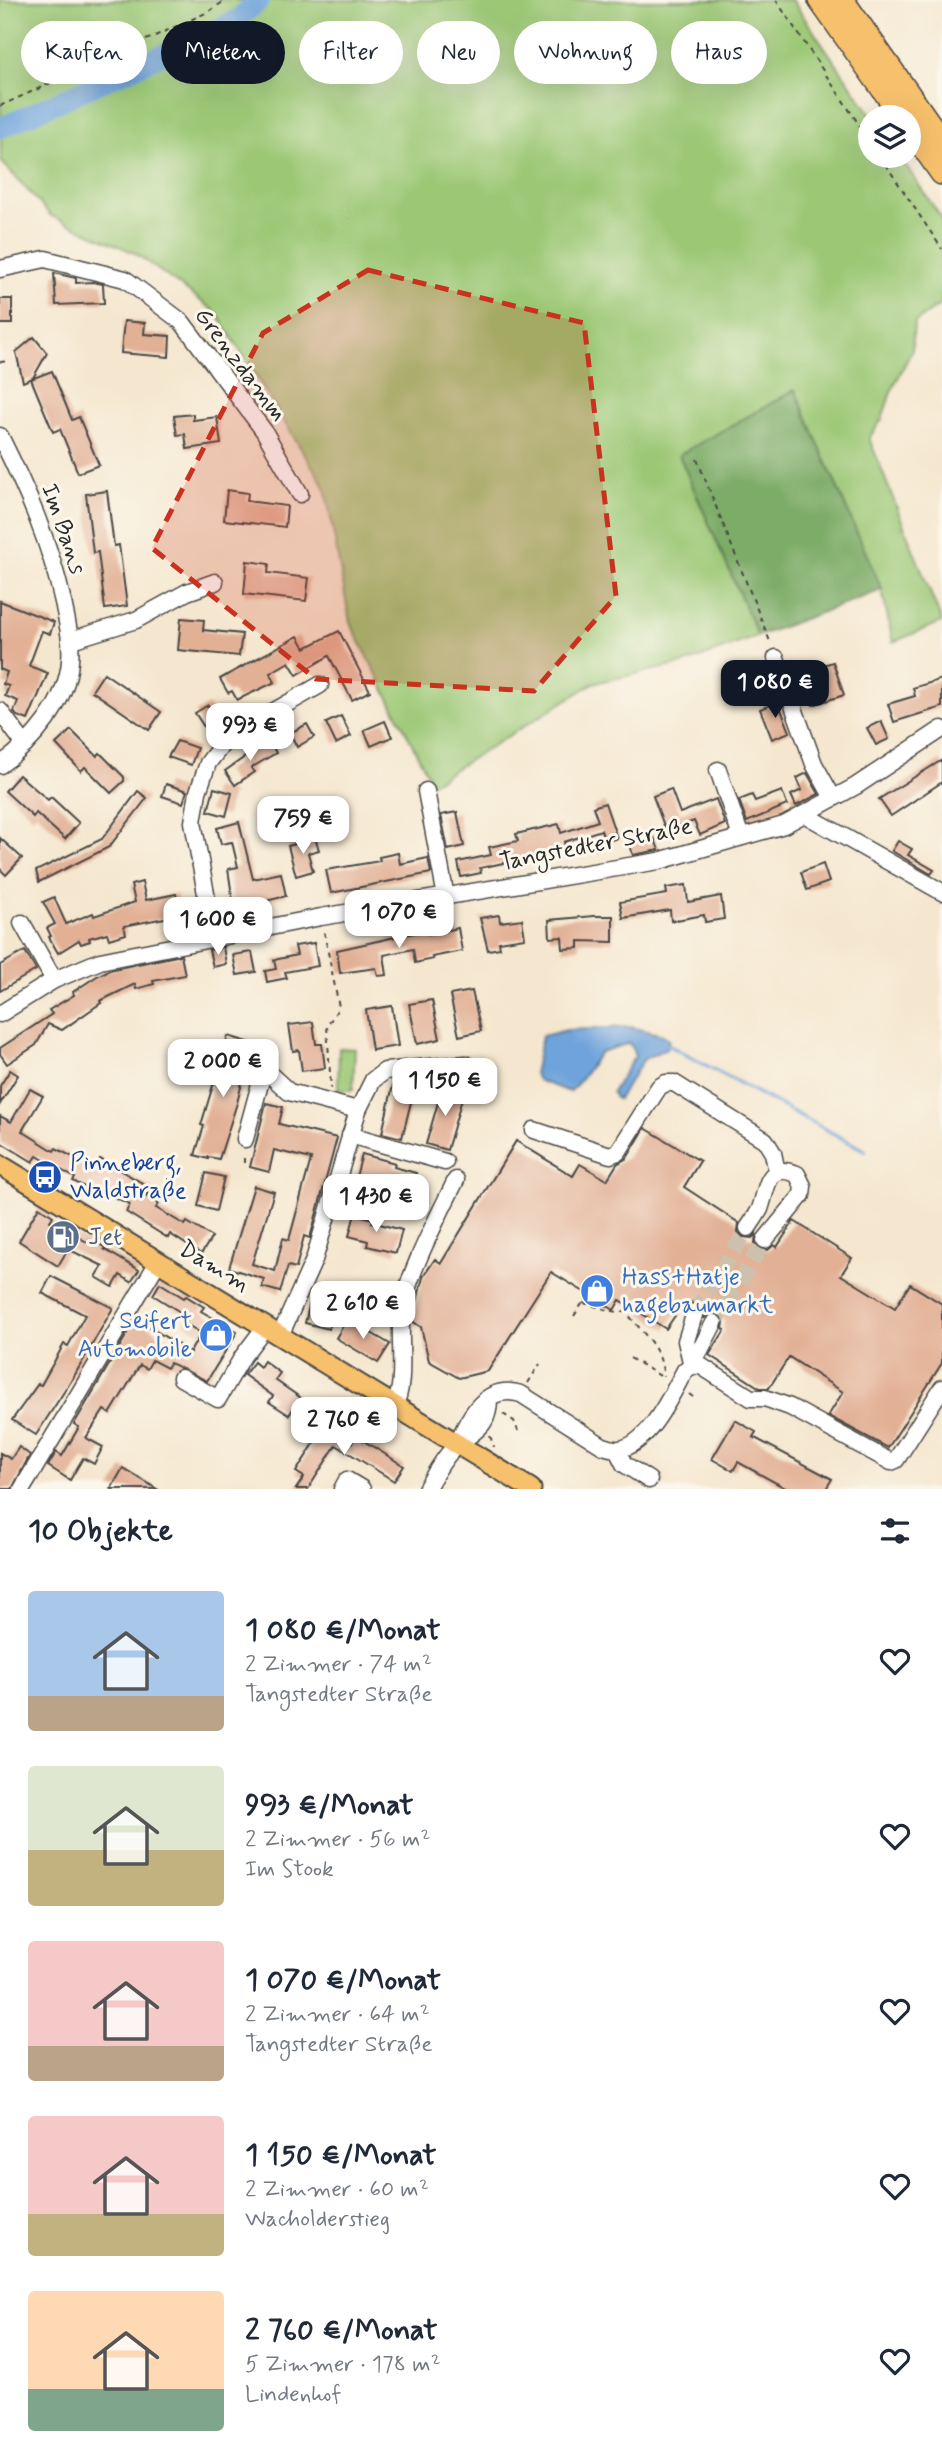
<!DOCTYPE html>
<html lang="de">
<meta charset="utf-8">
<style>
body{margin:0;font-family:Mynerve,sans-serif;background:#f6f6f7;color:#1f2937;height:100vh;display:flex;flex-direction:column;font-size:26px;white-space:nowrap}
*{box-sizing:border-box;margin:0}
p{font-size:23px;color:#747a83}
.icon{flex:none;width:38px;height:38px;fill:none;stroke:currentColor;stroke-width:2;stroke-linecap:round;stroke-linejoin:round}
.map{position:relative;height:1489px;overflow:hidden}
.drawer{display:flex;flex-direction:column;background:#fff;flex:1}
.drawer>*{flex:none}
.guide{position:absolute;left:21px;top:21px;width:901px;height:63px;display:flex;gap:14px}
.buttons{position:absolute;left:858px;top:105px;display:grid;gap:14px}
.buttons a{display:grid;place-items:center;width:63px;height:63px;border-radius:50%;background:#fff;box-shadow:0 7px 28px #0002;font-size:35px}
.price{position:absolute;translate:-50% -60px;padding:0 16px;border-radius:14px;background:#fff;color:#222;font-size:23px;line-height:46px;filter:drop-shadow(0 2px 4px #0008)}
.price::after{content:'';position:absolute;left:50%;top:42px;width:21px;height:16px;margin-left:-10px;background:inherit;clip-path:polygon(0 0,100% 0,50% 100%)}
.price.on{background:#111827;color:#fff}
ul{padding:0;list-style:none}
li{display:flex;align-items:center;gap:21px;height:175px;padding:0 28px}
li span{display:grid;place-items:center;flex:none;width:196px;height:140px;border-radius:7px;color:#555}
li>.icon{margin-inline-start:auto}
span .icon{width:84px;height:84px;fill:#fffc;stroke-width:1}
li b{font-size:30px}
h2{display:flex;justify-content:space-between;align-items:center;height:84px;padding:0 28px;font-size:30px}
.chip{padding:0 24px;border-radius:32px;background:#fff;box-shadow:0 7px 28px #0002;font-size:24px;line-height:63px}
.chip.on{background:#111827;color:#fff}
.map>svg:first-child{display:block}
.green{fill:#9cc876;stroke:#647a50;stroke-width:2}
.forest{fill:#7dac67;stroke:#546c49;stroke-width:2}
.water{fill:#6ea3db;stroke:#4c6783;stroke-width:2}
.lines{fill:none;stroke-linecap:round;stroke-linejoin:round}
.stream{stroke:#6ea3db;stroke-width:3.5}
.river{stroke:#6ea3db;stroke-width:21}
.building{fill:#e2b095}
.minor-tunnel{stroke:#cdc1ae;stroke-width:16;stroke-dasharray:16 8;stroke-linecap:butt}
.minor-casing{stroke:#494744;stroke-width:19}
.major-casing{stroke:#494744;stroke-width:23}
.highway-casing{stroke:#494744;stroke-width:26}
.path{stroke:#494744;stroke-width:2;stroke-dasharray:5 5;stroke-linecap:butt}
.minor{stroke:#fff;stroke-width:16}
.major{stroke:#f7c06c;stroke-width:19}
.highway{stroke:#f7c06c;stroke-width:23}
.marked{fill:#c8321e;fill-opacity:0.2;stroke:#c8321e;stroke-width:5;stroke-dasharray:14 9;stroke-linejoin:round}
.labels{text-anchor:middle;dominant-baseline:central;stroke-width:6;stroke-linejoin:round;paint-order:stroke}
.street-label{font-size:24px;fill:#2b2b2b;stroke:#fbf7ec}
.transit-label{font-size:24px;fill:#164399;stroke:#fbf7ec;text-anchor:start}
.service-label{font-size:24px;fill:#4e5e75;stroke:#fbf7ec;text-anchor:start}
.shop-label{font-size:24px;fill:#366cbe;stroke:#fbf7ec;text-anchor:start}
</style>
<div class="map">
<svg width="942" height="1489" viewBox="0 0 942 1489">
<rect width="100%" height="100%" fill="#fbf7ec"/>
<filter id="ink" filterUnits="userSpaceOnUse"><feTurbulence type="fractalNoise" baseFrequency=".0143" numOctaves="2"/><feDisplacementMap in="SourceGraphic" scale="14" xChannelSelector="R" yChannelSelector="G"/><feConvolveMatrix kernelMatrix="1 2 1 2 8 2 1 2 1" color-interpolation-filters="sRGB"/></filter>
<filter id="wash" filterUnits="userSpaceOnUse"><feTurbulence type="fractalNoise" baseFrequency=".00686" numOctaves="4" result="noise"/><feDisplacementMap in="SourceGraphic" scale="28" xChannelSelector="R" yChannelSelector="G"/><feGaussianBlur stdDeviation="1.57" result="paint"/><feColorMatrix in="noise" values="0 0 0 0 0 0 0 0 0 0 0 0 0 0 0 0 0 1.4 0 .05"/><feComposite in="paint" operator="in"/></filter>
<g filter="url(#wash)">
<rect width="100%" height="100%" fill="#f5e7cf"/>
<g class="green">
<polygon points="0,0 792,0 873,117 870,117 870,156 899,156 942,219 942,303 914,323 912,350 891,392 882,419 869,438 942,622 893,642 882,590 794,391 679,455 758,636 686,663 594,683 432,783 350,622 325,487 216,312 135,253 51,216 1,161"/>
<polygon points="339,1048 355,1049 353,1090 338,1090"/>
</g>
<polygon class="forest" points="795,390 882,590 758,636 679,455"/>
<polygon class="water" points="631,1027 663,1035 669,1040 667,1048 644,1059 618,1099 615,1098 612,1092 635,1056 630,1043 600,1052 582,1078 570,1092 539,1081 534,1074 542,1036 567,1030"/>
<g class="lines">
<polyline class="stream" points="668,1045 866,1151"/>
<polyline class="river" points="0,128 217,30 239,18 260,0"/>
</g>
<g id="blocks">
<g class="building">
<polygon points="54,273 76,278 76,283 93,282 103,284 104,303 56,305"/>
<rect x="0" y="299" width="12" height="25"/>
<polygon points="124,321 145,323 144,334 170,336 169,357 121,353"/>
<polygon points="34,337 47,353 33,378 23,382 16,352"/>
<polygon points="52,371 72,420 79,417 99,465 78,473 60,429 53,432 31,379"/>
<polygon points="193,414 193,420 217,417 221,444 187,449 185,434 177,435 174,416"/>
<polygon points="227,490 248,493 247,501 287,506 285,527 224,520"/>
<polygon points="107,491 114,546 119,545 127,606 105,609 98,552 93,553 86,494"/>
<polygon points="247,561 269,564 268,573 309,578 306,601 244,594"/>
<polygon points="0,601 54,622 50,634 42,631 29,666 48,673 28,720 17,716 14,712 18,701 5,696 9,686 3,684 7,672 0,669"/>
<polygon points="181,618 204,620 203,630 242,634 239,656 178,650"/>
<polygon points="339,631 370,691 352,700 329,656 297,675 289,662 270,673 275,682 237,700 232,691 228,693 220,679 298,636 305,648"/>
<polygon points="833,662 844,695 813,705 808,687 801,689 796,673"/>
<polygon points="104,673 161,712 149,730 92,691"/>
<polygon points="942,679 942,707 894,722 888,704 915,696 913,688"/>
<polygon points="778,702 790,732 772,739 760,709"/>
<polygon points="208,705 219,722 206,730 195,713"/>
<polygon points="341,716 351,736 336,744 326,723"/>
<polygon points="385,721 392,737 371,746 364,730"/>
<polygon points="881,721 889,739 876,745 867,728"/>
<polygon points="307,724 314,737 297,747 290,733"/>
<polygon points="71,730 97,756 100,753 124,777 124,781 111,793 85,767 81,771 56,744"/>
<polygon points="269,740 276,753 251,768 254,772 235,785 225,771"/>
<polygon points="177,741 197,748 191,765 168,757"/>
<polygon points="942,760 942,782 891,816 879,799"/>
<polygon points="807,773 819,794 796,806 791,795 802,790 797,778"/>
<polygon points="19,775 48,800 51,797 79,823 65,839 36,813 33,817 5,791"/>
<polygon points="166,784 187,791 183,803 162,796"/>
<polygon points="214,788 232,793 226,816 208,811"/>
<polygon points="671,789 680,813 716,799 725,824 700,835 694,821 666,831 653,796"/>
<polygon points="138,791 147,798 109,847 39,882 36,871 102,839"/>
<polygon points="782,791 787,805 747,822 739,800 752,795 755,801"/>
<polygon points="605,803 617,838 605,842 601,830 564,842 565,848 539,855 540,859 523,863 522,859 480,868 481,873 461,877 458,862 491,855 489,847 518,841 516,834 559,824 561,833 598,821 593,807"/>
<polygon points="457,812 464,846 448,850 441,815"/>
<polygon points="239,822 253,879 281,873 286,896 234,909 228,869 238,867 232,842 221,844 217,828"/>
<polygon points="654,837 659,850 633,855 630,845"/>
<polygon points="0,838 22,858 6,875 0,869"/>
<polygon points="315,838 319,850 308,853 313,871 296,876 288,846"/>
<polygon points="898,841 912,849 908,855 934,870 931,874 892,851"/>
<polygon points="398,853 400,864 428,858 431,873 331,893 326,870 380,861 379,857"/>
<polygon points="823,864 829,882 807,890 801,872"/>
<polygon points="142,882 146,900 176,894 180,915 124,926 126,934 109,939 107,933 89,938 90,941 81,944 79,940 58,953 49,937 51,936 47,928 55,924 43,902 54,897 66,924 93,913 94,916 135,902 131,885"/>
<polygon points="686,885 688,902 721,896 724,919 705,922 704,915 671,921 670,910 623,918 620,902 667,894 666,888"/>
<polygon points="499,915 500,922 522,919 525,938 499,942 500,948 488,950 480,918"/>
<polygon points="594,916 613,916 613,942 579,941 579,948 563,949 562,937 550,938 549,920"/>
<polygon points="458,928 462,951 432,957 433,959 415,963 413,949 384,955 387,975 378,976 376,968 340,973 337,950 427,930 428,934"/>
<polygon points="314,943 318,966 285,972 287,978 267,982 265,971 276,969 274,960 297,955 295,946"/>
<polygon points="223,947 226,964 213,967 209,950"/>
<polygon points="25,951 36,970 0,991 0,965"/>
<polygon points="252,952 256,972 237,975 233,955"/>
<polygon points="181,955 185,975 153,981 154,984 136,989 135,984 100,1001 101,1003 62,1030 48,1024 36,1045 7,1064 0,1054 0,1048 52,1014 49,1010 74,995 73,992 97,976 109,970"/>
<polygon points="472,991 481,1031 459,1036 450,995"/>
<polygon points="432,1000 440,1039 417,1044 409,1004"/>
<polygon points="392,1006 398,1046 372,1050 366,1010"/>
<polygon points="313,1022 316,1044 322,1044 325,1068 302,1071 299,1050 293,1051 289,1025"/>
<polygon points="228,1036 251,1043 239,1082 242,1083 237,1103 219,1159 208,1157 208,1159 195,1155 204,1126 201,1125"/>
<polygon points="10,1070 18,1075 0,1104 0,1086"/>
<polygon points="406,1080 416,1082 402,1138 382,1133 394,1081"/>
<polygon points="443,1085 464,1092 447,1150 426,1144"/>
<polygon points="30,1089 43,1096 22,1131 54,1151 56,1148 95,1169 100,1159 165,1196 164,1198 141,1192 159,1204 156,1208 185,1225 187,1222 212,1237 201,1254 170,1234 168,1238 126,1212 130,1204 89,1186 88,1189 73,1181 75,1178 37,1156 33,1162 0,1142 0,1116 11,1122"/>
<polygon points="266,1103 283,1107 279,1124 337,1138 310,1238 304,1236 296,1268 288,1266 280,1292 262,1287 264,1279 229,1268 254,1186 274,1192 252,1264 275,1271 283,1238 289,1240 311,1159 274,1150 269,1172 250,1167"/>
<polygon points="645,1128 700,1161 684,1187 739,1223 738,1232 743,1237 752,1238 756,1234 755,1243 759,1248 768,1250 774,1245 777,1247 794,1221 852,1258 841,1275 895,1308 910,1284 942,1304 942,1363 888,1448 828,1416 843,1392 789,1357 769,1388 760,1388 709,1355 725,1330 723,1329 724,1322 719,1314 714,1313 704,1318 705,1309 699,1302 692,1302 686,1307 683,1304 666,1329 620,1300 614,1310 551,1272 488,1371 459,1378 429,1361 421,1327 412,1321 423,1277 435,1259 441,1263 516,1141 573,1176 580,1164 607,1180 617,1164 627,1158"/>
<polygon points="362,1154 395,1163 394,1167 416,1173 410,1194 389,1189 390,1186 356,1177"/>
<polygon points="206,1173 224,1177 216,1211 198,1206"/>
<polygon points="39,1207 53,1216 50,1221 87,1242 89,1240 105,1247 104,1249 139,1270 131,1282 120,1275 113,1287 96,1277 103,1266 68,1249 58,1266 19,1241"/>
<polygon points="355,1214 373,1219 372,1222 402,1230 396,1253 367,1246 368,1241 349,1236"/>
<polygon points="51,1276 113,1308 73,1378 36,1435 12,1420 38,1384 41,1385 64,1344 68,1346 85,1315 42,1293"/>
<polygon points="160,1283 184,1298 186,1296 204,1307 201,1311 237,1332 207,1381 170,1363 167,1368 152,1360 147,1369 140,1365 110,1414 104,1410 86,1438 103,1447 94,1464 83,1458 70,1480 48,1466 56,1452 62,1456 79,1427 74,1424 136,1319 190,1352 201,1333 184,1323 188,1317 153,1295"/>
<polygon points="313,1290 337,1295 329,1329 305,1323"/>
<polygon points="347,1319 390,1344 378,1363 336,1338"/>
<polygon points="264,1361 280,1373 275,1380 301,1398 289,1415 269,1402 273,1396 244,1375 254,1362 260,1367"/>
<polygon points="735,1420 756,1432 753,1437 832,1479 826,1489 787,1489 738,1462 733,1471 712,1459"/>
<polygon points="326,1425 352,1442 356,1436 404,1466 394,1481 336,1445 308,1489 296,1489 304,1477 296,1472"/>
<polygon points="19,1447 30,1455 12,1489 0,1489 0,1453 11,1459"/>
<polygon points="123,1468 157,1489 111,1489"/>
</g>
</g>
</g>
<g filter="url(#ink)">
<use href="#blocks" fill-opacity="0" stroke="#494744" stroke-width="2"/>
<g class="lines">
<g class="minor-tunnel">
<polyline points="695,1312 748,1228"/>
<polyline points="714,1323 765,1240"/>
</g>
<g class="minor-casing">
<g id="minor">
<polyline points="0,269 45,259 125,279 182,322 264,431 300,494"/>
<path d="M0,436C27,490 50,543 63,602C67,622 72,640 70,661C67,702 33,743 0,765"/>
<polyline points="71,640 136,620 187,592 215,582"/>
<polyline points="776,658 814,764 833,798"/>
<polyline points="0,711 25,745"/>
<polyline points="718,770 741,837"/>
<polyline points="426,791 446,897"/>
<polyline points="804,814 942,892"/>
<polyline points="22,923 54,980"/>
<polyline points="214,938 193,822 198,792 208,763 227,738 320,685"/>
<polyline points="0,1014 54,980 100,961 321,917 659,861 784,825 856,786 942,729"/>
<polyline points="534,1130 610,1155 618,1152 659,1087 666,1083 674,1083 765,1140 773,1153 777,1172"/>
<polyline points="350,1135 445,1162"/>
<polyline points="245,1139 264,1069 289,1092 358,1110"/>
<path d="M748,1228C752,1222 757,1215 760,1209C768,1187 766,1162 797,1174L803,1186L802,1195L765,1240"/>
<polyline points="280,1336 314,1260 358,1110 373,1080 385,1071 466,1064"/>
<polyline points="692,1366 686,1341 695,1312"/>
<polyline points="692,1366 714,1323"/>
<polyline points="181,1378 218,1399 243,1356 265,1327"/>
<path d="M394,1406C407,1384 398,1338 402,1310C408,1273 439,1215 456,1180"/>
<path d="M457,1444C469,1416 486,1383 521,1394L603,1446C608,1447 614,1450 619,1449C648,1446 672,1394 685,1370L692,1366H701L751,1398H765L790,1407L891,1462L896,1460L942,1388"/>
<polyline points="617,1450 624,1464 649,1480"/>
<polyline points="22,1489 158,1262"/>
<polyline points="342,1489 347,1480 362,1489"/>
<path d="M426,1489C434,1476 441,1462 451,1451C469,1431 489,1432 489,1399"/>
</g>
</g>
<g class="major-casing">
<polyline id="major" points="0,1165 531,1489"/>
</g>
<g class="highway-casing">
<g id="highway">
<polyline points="820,0 903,117"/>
<polyline points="842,0 942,142"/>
<polyline points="908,125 942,173"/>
</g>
</g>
<g class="path">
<polyline points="776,0 870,141"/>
<polyline points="0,106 208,12 226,0"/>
<polyline points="880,156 942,249"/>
<polyline points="0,362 10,361"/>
<polyline points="697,459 771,644"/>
<polyline points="324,932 339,1007 327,1026 331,1089"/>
<polyline points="244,1163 244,1154"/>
<path d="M583,1303C598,1306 611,1313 626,1312C642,1332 664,1351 663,1377"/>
<polyline points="574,1316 588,1295"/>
<polyline points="630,1358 662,1377"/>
<polyline points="528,1383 540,1364"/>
<polyline points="689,1394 697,1400"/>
<polyline points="503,1414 514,1421 518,1431"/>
<polyline points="490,1436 494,1447"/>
</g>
<use href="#minor" class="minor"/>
<use href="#major" class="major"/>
<use href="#highway" class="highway"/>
</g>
</g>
<path class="marked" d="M368,270L584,323L616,596L534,691L316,679L152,548L263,333Z"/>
<defs>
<g id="bus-disc" transform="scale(1.75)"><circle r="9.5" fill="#1a4fb4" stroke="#fbf7ec"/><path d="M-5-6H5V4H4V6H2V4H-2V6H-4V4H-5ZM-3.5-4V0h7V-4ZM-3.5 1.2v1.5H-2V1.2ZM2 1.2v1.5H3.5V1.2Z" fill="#fff"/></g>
<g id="fuel-disc" transform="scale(1.75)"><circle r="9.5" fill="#5c6f8a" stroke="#fbf7ec"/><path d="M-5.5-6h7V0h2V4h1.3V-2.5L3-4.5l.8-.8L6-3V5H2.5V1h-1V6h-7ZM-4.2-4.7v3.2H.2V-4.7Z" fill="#fff"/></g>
<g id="shop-disc" transform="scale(1.75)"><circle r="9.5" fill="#3f7fe0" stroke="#fbf7ec"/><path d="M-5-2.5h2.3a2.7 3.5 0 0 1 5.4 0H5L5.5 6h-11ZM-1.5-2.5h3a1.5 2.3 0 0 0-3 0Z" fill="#fff"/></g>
</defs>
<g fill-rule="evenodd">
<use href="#bus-disc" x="45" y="1177"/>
<use href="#fuel-disc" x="63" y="1237"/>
<use href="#shop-disc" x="597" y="1291"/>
<use href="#shop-disc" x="216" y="1335"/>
</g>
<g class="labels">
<g class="street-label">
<text transform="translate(240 365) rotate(53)">Grenzdamm</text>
<text transform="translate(63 529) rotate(71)">Im Bans</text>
<text transform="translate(596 845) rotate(-11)">Tangstedter Straße</text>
<text transform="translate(214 1267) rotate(31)">Damm</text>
</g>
<g class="transit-label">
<text x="70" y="1163">Pinneberg,<tspan x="70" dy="28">Waldstraße</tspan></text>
</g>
<g class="service-label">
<text x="88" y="1237">Jet</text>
</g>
<g class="shop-label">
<text x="622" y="1277">Hass+Hatje<tspan x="622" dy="28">hagebaumarkt</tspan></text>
<text x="192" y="1321" text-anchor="end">Seifert<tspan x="192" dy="28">Automobile</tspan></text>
</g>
</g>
</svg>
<div class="buttons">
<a><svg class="icon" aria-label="layers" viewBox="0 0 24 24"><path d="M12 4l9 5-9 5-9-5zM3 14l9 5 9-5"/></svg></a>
</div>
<b class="price on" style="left:775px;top:720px">1 080 €</b>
<b class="price" style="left:250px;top:763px">993 €</b>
<b class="price" style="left:303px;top:856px">759 €</b>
<b class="price" style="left:399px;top:950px">1 070 €</b>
<b class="price" style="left:218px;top:957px">1 600 €</b>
<b class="price" style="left:223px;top:1099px">2 000 €</b>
<b class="price" style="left:445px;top:1118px">1 150 €</b>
<b class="price" style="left:376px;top:1234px">1 430 €</b>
<b class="price" style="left:363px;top:1341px">2 610 €</b>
<b class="price" style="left:344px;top:1457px">2 760 €</b>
<div class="guide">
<a class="chip">Kaufen</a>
<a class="chip on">Mieten</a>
<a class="chip">Filter</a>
<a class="chip">Neu</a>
<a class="chip">Wohnung</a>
<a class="chip">Haus</a>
</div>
</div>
<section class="drawer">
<h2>10 Objekte<svg class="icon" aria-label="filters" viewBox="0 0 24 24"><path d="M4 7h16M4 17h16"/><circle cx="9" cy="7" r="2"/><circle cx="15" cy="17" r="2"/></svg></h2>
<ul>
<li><span style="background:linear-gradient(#a9c7e8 75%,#b9a48a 0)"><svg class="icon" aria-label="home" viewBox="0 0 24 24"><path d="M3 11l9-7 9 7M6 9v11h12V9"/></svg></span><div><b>1 080 €/Monat</b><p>2 Zimmer · 74 m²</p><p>Tangstedter Straße</p></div><svg class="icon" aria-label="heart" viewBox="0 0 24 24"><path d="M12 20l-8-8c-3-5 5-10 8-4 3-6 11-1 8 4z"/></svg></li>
<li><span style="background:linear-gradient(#dfe7d0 60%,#c2b280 0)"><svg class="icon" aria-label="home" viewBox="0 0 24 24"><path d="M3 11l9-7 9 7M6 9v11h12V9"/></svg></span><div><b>993 €/Monat</b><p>2 Zimmer · 56 m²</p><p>Im Stook</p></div><svg class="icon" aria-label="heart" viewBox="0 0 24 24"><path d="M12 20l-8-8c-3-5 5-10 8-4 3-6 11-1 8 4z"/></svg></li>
<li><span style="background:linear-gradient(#f6c9c9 75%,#b9a48a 0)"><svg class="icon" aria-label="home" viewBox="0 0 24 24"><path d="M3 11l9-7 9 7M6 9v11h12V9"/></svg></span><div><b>1 070 €/Monat</b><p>2 Zimmer · 64 m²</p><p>Tangstedter Straße</p></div><svg class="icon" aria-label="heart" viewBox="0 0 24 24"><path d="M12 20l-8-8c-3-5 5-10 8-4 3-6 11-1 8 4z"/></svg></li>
<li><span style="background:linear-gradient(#f6c9c9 70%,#c2b280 0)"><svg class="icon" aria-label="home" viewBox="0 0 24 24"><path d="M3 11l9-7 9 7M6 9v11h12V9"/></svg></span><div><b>1 150 €/Monat</b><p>2 Zimmer · 60 m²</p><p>Wacholderstieg</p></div><svg class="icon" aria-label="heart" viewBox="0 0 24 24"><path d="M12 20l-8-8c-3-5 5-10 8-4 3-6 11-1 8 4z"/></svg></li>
<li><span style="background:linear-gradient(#ffd9b3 70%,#7fa58c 0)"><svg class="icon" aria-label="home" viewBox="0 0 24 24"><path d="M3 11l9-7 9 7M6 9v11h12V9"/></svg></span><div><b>2 760 €/Monat</b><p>5 Zimmer · 178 m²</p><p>Lindenhof</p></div><svg class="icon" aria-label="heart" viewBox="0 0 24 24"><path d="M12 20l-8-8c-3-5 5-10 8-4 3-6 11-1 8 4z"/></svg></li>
</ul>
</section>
